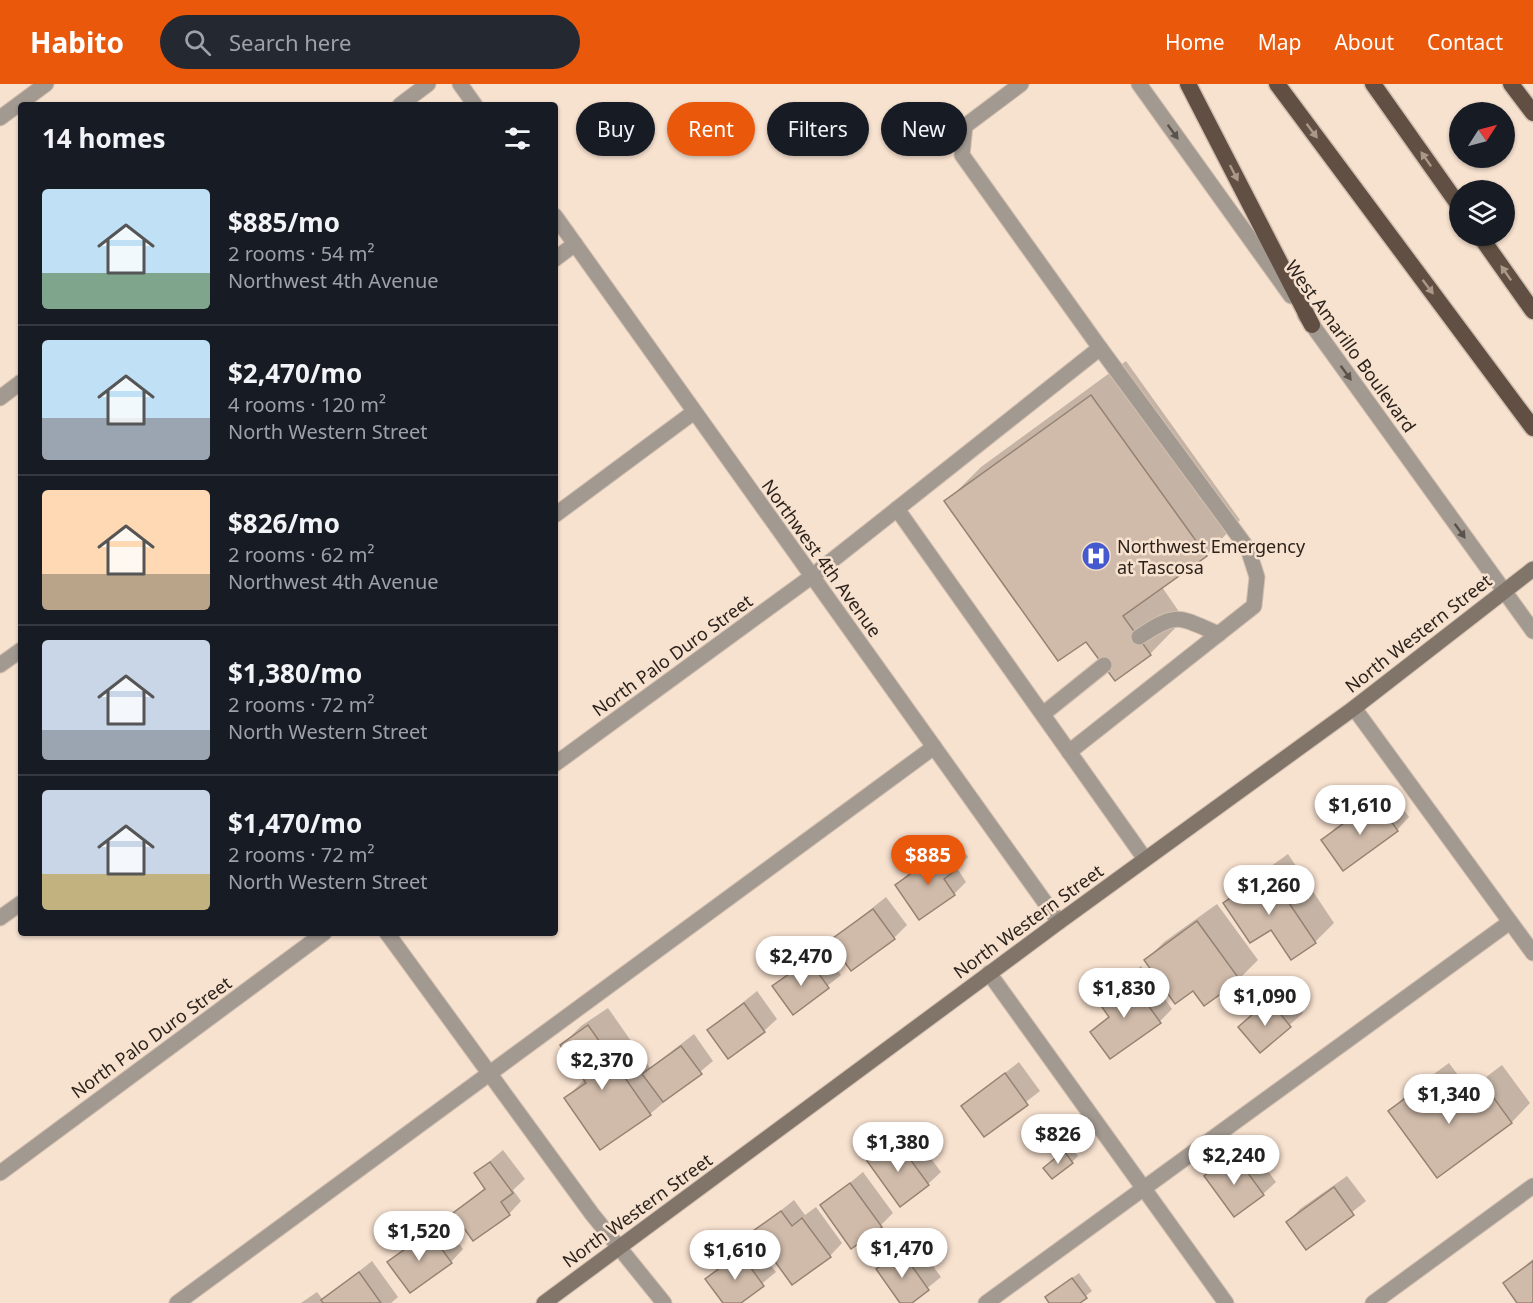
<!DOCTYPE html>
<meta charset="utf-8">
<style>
body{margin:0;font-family:"Noto Sans",sans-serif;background:#242831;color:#f1f3f6;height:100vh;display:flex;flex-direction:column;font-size:22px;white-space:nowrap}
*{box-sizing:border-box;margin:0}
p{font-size:20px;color:#9ea1a6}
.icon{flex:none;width:33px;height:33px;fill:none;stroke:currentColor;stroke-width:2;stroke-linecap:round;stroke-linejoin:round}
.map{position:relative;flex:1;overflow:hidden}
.drawer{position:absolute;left:18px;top:18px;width:540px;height:834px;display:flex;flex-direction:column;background:#171b24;border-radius:6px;box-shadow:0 2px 4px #0004}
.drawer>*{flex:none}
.hud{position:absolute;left:576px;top:18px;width:570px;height:54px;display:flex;gap:12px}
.needle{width:39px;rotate:54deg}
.tools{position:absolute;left:1449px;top:18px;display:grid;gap:12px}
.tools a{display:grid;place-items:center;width:66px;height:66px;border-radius:50%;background:#171b24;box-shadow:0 2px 4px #0004;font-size:30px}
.price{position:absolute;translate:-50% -51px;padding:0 14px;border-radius:21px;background:#fff;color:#222;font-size:20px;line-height:39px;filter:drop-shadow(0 2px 3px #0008)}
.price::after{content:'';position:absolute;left:50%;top:36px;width:18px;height:14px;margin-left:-9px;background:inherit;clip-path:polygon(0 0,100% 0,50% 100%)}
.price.current{background:#ea580c;color:#fff}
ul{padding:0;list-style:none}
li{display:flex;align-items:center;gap:18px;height:150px;padding:0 24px}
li+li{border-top:2px solid #363941}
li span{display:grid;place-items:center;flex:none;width:168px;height:120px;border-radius:6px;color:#555}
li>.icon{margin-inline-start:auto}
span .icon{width:72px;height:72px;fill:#fffc;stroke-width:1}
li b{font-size:26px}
h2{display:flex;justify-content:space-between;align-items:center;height:72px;padding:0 24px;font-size:26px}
.chip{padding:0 21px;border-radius:27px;background:#171b24;box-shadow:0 2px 4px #0004;font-size:21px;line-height:54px}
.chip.current{background:#ea580c;color:#fff}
header{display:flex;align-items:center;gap:36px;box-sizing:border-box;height:84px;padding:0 30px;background:#ea580c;color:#fff}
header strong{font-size:28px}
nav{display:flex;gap:33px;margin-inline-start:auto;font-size:21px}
.search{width:420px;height:54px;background:#242831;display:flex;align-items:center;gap:15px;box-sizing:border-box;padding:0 21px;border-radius:33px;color:#9ea1a6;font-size:22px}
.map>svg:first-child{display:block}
.shadow{fill:#0003}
.building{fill:#d0bbaa;stroke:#968272;stroke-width:1.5}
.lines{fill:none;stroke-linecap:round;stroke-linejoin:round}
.service-casing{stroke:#d2bfaf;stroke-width:17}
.minor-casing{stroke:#d2bfaf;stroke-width:17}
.tertiary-casing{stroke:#d2bfaf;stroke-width:17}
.secondary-casing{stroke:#d2bfaf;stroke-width:17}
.trunk-casing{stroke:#d2bfaf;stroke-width:19}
.service{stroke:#a29991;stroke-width:15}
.minor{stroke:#a29991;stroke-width:15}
.tertiary{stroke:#a29991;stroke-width:15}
.secondary{stroke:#817469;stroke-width:15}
.trunk{stroke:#604f42;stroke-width:16}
.oneway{fill:#ac9888}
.oneway2{fill:#5b524b}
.labels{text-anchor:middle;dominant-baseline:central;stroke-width:5;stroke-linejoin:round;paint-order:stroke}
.street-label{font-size:18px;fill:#2b231c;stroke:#f7e1cf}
.poi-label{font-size:18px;fill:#2b231c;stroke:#f7e1cf;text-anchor:start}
</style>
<header>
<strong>Habito</strong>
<div class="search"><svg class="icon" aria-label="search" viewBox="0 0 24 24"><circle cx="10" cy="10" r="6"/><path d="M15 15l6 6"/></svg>Search here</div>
<nav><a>Home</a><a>Map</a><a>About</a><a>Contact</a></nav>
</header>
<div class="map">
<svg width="1533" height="1219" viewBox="0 0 1533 1219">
<rect width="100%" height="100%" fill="#f7e1cf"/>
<g class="shadow">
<polygon points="1126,277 1240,436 1206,471 1162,503 1184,535 1150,570 1086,556 946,418 981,383"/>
<polygon points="1389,705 1409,733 1397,746 1323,756 1335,744"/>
<polygon points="956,756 968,773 957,784 966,798 954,810 897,801 909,789"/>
<polygon points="1288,770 1334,839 1315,858 1292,874 1271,844 1225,819 1244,801"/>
<polygon points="886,813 907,841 894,854 831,857"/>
<polygon points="1217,820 1258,876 1239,895 1193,905 1145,877 1164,858"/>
<polygon points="822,864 841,891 793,929 774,903"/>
<polygon points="1141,882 1172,925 1160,937 1092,948 1110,931 1099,917"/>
<polygon points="1283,905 1303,929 1260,967 1240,943"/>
<polygon points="757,907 777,935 764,947 709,946"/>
<polygon points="608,924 650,984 694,950 713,977 650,1030 566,1014 585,995 562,961 581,942"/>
<polygon points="1019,978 1040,1007 984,1051 963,1022"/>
<polygon points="1449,979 1469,1006 1502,981 1530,1019 1512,1038 1437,1092 1390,1027 1409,1008"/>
<polygon points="909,1045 941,1088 928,1100 869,1078"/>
<polygon points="1247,1059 1276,1098 1263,1110 1206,1092"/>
<polygon points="1071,1063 1078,1072 1072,1078 1051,1078"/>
<polygon points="503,1066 525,1095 513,1106 521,1117 509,1130 455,1129 486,1103 476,1089"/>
<polygon points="863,1088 893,1129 881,1141 822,1122"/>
<polygon points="1347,1092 1366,1117 1307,1164 1288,1138 1300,1125"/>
<polygon points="794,1116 805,1131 816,1123 842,1159 830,1172 755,1147"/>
<polygon points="442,1136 463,1165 451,1178 389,1178"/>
<polygon points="914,1156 941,1193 909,1219 902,1219 878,1186"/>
<polygon points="753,1158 776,1188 738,1219 724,1219 707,1195"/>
<polygon points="1533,1175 1533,1219 1519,1219 1505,1199"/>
<polygon points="372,1177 398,1213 391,1219 301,1219 317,1208 323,1216"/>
<polygon points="1079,1189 1092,1207 1077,1219 1051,1219 1053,1208"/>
</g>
<g class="building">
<polygon points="1091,311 1207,472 1123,532 1151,571 1115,597 1086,558 1058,577 944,417"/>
<polygon points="1376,716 1398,747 1343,787 1321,756"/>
<polygon points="943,767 956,786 944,795 955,811 919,836 895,801"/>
<polygon points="1268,788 1316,859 1291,876 1271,846 1250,859 1223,819"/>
<polygon points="873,825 895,855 851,887 829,857"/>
<polygon points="1197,837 1240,896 1204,922 1193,907 1175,920 1144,876"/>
<polygon points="809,876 829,904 793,931 772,902"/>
<polygon points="1128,894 1161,939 1110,975 1090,948 1109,933 1097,916"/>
<polygon points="1269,916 1291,943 1260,969 1238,943"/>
<polygon points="744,919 765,948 728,975 707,946"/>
<polygon points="588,941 651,1031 600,1066 564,1014 586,999 560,961"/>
<polygon points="681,962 702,990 663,1018 642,990"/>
<polygon points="1005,989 1028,1021 984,1053 961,1022"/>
<polygon points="1429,997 1449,1023 1483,999 1512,1039 1437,1094 1388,1027"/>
<polygon points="896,1056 929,1101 900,1123 867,1077"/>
<polygon points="1064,1067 1073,1079 1052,1095 1043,1084"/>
<polygon points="1234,1070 1264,1111 1234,1133 1204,1092"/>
<polygon points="490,1078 513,1109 501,1118 510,1131 473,1157 453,1129 485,1105 474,1089"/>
<polygon points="850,1099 882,1143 851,1165 820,1121"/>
<polygon points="1334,1103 1354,1131 1306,1166 1286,1138"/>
<polygon points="781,1127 792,1142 802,1134 831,1173 792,1201 753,1147"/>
<polygon points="429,1148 452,1179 410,1209 387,1178"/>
<polygon points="901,1167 929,1206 912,1219 900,1219 876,1185"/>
<polygon points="740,1169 764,1202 741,1219 723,1219 705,1195"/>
<polygon points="1533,1177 1533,1219 1517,1219 1503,1199"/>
<polygon points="359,1188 381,1219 323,1219 321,1216"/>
<polygon points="1072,1194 1087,1214 1080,1219 1049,1219 1045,1213"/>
</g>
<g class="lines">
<g class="service-casing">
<g id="service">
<polyline points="1021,0 965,42 962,71 1100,264"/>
<polyline points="400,21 428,0"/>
<polyline points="0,314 21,298"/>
<polyline points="897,425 1100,264 1248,465 1257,493 1254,522 1069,668"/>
<polyline points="555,431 694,328"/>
<polyline points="811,493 897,425 1145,775"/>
<path d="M1139,553C1178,527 1178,533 1219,550"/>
<polyline points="1043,630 1104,581"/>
<polyline points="0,834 21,819"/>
<polyline points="177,1219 934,663"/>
<polyline points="986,1219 1510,838"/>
</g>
</g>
<g class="minor-casing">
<g id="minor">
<polyline points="0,34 46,0"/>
<polyline points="555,175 575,160"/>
<polyline points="0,581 21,566"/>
<polyline points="1354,624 1533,869"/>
<polyline points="989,889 1226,1219"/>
<polyline points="1373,1219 1533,1102"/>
</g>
</g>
<g class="tertiary-casing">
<g id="tertiary">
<polyline points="460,0 475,21"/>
<polyline points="1139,0 1291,212"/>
<polyline points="555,132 1059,838"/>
<polyline points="1305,231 1533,547"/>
<polyline points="555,680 811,493"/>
<polyline points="387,849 592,1130 664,1219"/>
<polyline points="0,1089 324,849"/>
</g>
</g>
<g class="secondary-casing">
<polyline id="secondary" points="544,1219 1059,838 1354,624 1533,485"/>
</g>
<g class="trunk-casing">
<g id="trunk">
<polyline points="1188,0 1312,241"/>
<polyline points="1277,0 1533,344"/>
<polyline points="1373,0 1460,123"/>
<polyline points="1511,0 1533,29"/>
<polyline points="1480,152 1533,227"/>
</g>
</g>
<use href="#service" class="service"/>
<use href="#minor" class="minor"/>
<use href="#tertiary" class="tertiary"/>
<use href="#secondary" class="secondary"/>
<use href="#trunk" class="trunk"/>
</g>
<defs><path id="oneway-solid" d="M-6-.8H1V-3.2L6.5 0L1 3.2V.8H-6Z" transform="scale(1.5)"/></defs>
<g class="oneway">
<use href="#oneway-solid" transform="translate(1312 47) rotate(53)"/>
<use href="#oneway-solid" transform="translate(1426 75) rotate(-125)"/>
<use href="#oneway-solid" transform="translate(1234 89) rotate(63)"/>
<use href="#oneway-solid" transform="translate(1506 189) rotate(-125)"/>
<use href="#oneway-solid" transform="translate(1428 203) rotate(53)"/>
</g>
<g class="oneway2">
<use href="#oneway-solid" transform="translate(1173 48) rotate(54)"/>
<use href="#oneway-solid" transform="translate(1346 289) rotate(54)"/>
<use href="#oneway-solid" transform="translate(1460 447) rotate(54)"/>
</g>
<defs>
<g id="hospital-disc" transform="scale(1.5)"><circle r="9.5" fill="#445ace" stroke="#f7e1cf"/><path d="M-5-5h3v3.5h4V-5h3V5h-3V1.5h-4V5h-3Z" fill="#fff"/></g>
</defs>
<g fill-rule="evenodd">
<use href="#hospital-disc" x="1096" y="472"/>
</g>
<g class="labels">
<g class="street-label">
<text transform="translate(1351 262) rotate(54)">West Amarillo Boulevard</text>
<text transform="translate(822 474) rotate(54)">Northwest 4th Avenue</text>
<text transform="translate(1418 549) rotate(-38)">North Western Street</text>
<text transform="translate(672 571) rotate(-36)">North Palo Duro Street</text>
<text transform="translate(1028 837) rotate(-36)">North Western Street</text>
<text transform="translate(151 953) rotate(-36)">North Palo Duro Street</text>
<text transform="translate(637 1126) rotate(-36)">North Western Street</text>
</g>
<g class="poi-label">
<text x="1117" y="462">Northwest Emergency<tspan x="1117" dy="21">at Tascosa</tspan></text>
</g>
</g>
</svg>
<div class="tools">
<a><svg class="needle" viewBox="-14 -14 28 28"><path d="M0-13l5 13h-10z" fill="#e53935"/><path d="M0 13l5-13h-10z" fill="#9ea1a6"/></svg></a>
<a><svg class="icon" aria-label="layers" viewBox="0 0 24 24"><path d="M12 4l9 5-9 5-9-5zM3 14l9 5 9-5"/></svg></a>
</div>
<b class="price" style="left:1360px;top:752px">$1,610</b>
<b class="price current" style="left:928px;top:802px">$885</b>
<b class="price" style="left:1269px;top:832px">$1,260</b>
<b class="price" style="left:801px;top:903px">$2,470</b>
<b class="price" style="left:1124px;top:935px">$1,830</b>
<b class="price" style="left:1265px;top:943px">$1,090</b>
<b class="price" style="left:602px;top:1007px">$2,370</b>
<b class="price" style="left:1449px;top:1041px">$1,340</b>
<b class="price" style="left:1058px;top:1081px">$826</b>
<b class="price" style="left:898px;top:1089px">$1,380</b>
<b class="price" style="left:1234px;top:1102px">$2,240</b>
<b class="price" style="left:419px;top:1178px">$1,520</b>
<b class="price" style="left:902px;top:1195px">$1,470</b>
<b class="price" style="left:735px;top:1197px">$1,610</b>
<div class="hud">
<a class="chip">Buy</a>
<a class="chip current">Rent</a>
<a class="chip">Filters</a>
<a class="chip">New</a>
</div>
<section class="drawer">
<h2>14 homes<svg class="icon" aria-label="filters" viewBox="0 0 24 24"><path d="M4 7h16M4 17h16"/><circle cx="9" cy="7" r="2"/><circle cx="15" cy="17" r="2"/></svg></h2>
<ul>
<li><span style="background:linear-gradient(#bfe0f5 70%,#7fa58c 0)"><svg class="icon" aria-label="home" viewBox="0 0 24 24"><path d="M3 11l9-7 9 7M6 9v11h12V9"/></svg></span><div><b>$885/mo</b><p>2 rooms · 54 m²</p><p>Northwest 4th Avenue</p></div></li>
<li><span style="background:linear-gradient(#bfe0f5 65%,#9aa5b1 0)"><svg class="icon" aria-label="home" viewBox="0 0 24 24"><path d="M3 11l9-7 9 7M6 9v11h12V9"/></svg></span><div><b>$2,470/mo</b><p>4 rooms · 120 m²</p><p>North Western Street</p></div></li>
<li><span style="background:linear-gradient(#ffd9b3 70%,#b9a48a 0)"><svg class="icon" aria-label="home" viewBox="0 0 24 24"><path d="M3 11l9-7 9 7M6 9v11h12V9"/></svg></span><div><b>$826/mo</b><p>2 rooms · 62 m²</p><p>Northwest 4th Avenue</p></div></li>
<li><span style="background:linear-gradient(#c9d6e8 75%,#9aa5b1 0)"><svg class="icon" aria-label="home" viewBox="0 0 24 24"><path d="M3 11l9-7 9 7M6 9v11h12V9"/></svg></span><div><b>$1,380/mo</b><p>2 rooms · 72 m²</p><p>North Western Street</p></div></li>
<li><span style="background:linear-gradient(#c9d6e8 70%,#c2b280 0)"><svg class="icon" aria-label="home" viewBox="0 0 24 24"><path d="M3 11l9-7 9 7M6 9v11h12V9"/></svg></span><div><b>$1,470/mo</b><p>2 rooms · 72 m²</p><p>North Western Street</p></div></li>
</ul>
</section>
</div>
